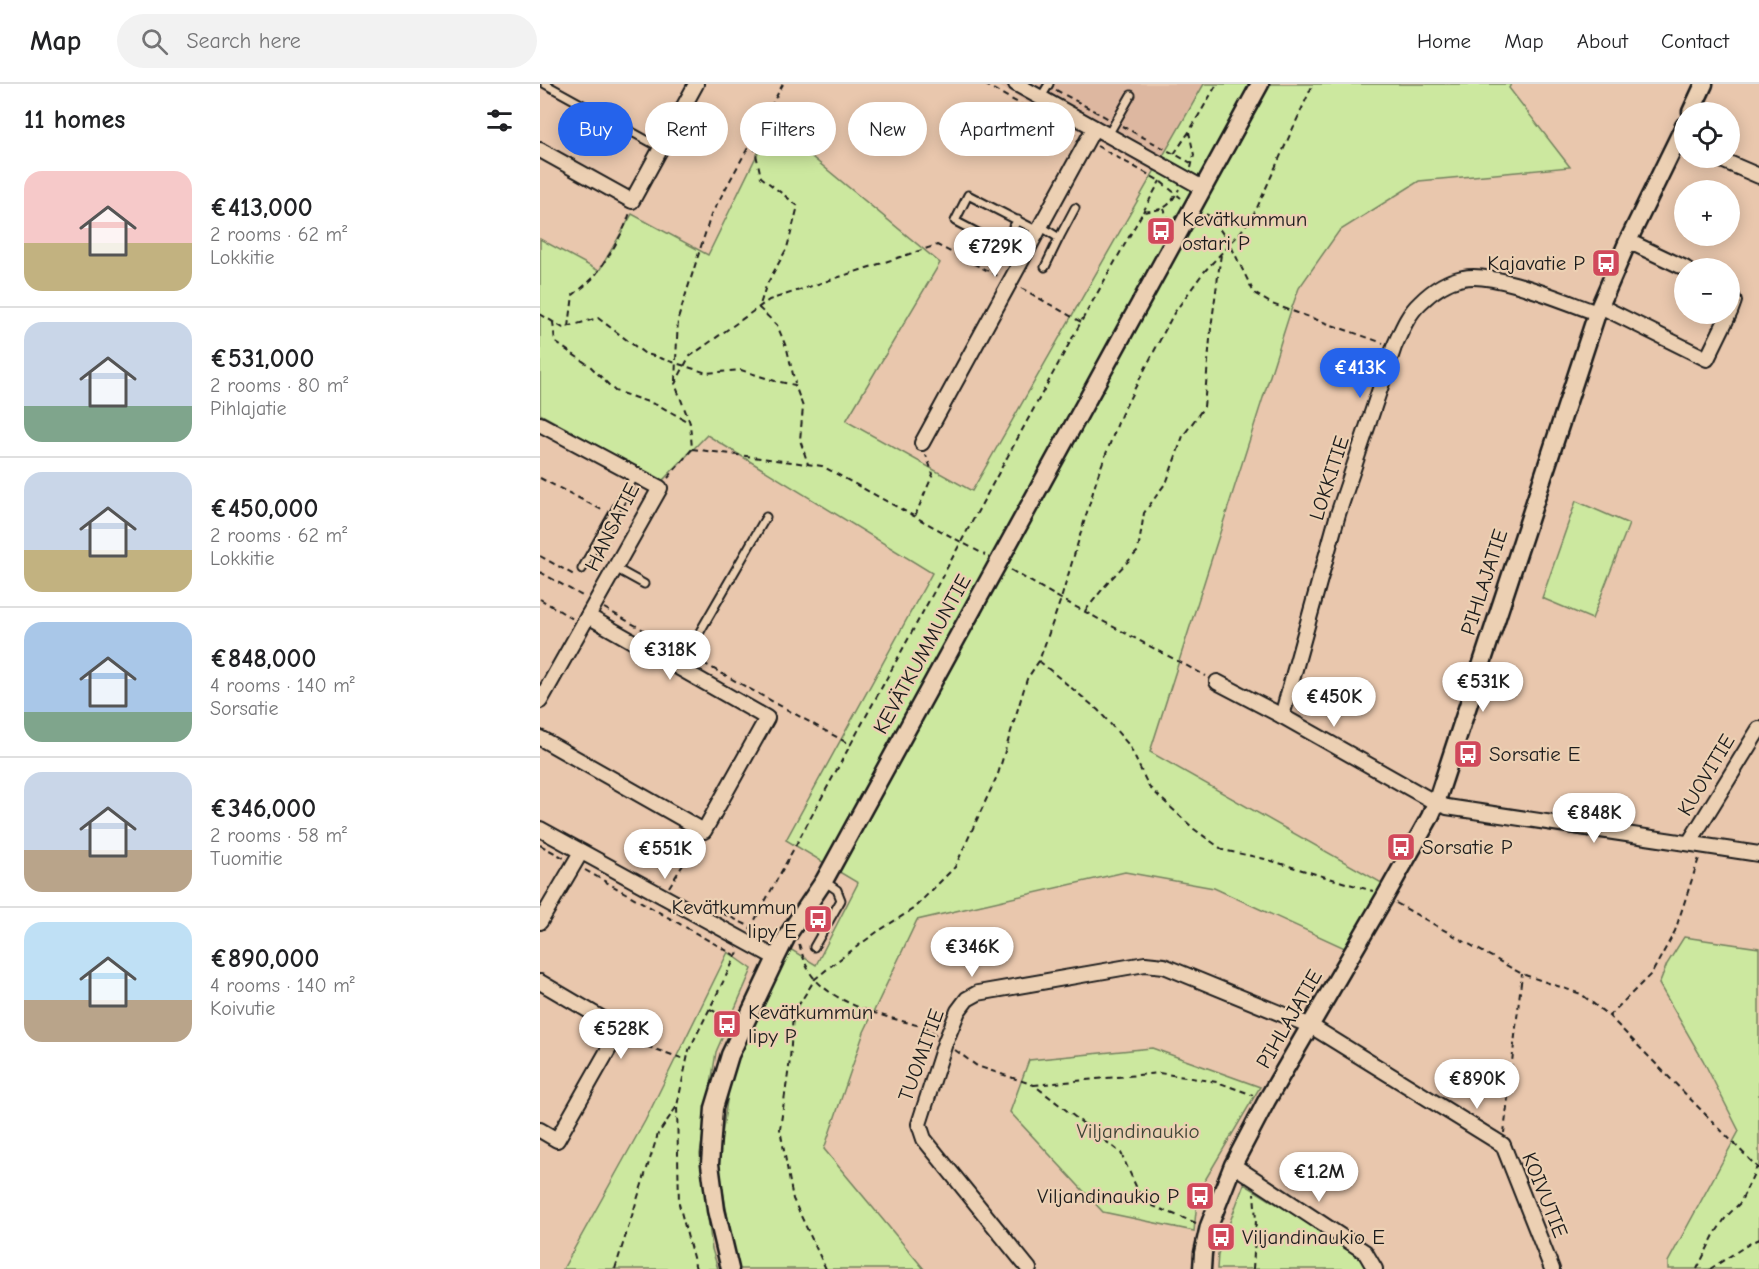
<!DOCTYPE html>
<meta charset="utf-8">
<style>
body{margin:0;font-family:"Comic Neue",sans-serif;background:#f2f2f2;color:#202124;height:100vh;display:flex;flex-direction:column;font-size:22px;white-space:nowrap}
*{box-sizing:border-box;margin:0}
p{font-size:20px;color:#757577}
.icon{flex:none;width:33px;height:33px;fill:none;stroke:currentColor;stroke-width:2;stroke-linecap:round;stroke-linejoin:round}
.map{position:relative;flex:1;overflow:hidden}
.details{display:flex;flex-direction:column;background:#fff;width:540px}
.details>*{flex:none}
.top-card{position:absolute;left:18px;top:18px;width:570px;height:54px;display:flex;gap:12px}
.controls{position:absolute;left:1134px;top:18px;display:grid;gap:12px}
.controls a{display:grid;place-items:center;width:66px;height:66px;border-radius:50%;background:#fff;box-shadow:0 3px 15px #0003;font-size:30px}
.price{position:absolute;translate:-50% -51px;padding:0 14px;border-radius:21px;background:#fff;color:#222;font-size:20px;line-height:39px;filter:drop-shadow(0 2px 3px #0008)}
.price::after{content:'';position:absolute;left:50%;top:36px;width:18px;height:14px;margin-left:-9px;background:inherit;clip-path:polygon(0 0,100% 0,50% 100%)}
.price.selected{background:#2563eb;color:#fff}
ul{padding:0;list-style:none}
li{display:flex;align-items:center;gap:18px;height:150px;padding:0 24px}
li+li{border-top:2px solid #e0e0e0}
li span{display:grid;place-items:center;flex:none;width:168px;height:120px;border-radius:18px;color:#555}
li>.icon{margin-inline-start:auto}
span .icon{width:72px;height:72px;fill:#fffc;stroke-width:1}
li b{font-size:26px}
h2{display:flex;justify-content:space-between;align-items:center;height:72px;padding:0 24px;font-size:26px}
.chip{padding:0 21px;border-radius:27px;background:#fff;box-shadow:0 3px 15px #0003;font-size:21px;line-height:54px}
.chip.selected{background:#2563eb;color:#fff}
header{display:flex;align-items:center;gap:36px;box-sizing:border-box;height:84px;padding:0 30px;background:#fff;border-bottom:2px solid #e0e0e0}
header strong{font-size:28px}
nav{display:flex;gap:33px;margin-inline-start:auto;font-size:21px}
.search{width:420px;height:54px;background:#f2f2f2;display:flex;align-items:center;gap:15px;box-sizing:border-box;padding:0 21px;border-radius:33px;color:#757577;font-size:22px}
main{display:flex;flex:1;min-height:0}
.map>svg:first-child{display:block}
.built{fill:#ddb7a0}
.green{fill:#cce89f;stroke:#74825e;stroke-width:1.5}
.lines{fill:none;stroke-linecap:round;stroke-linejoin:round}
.service-casing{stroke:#1c1c1c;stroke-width:11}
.minor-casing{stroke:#1c1c1c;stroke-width:18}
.tertiary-casing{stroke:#1c1c1c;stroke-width:21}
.path{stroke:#1c1c1c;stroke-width:2;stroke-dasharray:6 4.5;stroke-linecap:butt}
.service{stroke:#ecd0b3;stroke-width:7}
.minor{stroke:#ecd0b3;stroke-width:14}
.tertiary{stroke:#ecd0b3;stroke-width:16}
.labels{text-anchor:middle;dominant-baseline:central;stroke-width:4.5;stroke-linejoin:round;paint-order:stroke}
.poi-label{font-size:21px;fill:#1c1c1c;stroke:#ecd0b3;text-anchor:start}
.street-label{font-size:21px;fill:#1c1c1c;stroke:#ecd0b3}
.park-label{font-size:21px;fill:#3f4536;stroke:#ecd0b3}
</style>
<header>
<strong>Map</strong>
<div class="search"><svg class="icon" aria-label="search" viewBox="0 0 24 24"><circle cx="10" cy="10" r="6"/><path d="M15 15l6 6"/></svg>Search here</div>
<nav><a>Home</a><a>Map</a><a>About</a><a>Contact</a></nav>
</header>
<main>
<section class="details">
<h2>11 homes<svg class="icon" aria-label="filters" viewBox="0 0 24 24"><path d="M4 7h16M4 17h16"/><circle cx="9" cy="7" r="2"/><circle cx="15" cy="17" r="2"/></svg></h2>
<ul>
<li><span style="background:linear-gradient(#f6c9c9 60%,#c2b280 0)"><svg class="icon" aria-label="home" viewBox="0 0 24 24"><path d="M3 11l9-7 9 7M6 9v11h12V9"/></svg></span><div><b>€413,000</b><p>2 rooms · 62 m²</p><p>Lokkitie</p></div></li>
<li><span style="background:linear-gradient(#c9d6e8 70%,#7fa58c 0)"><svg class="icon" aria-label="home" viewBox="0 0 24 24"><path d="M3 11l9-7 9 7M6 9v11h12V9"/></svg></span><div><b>€531,000</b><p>2 rooms · 80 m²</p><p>Pihlajatie</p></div></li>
<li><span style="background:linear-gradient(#c9d6e8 65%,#c2b280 0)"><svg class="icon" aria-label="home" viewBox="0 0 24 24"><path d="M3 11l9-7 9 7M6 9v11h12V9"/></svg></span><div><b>€450,000</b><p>2 rooms · 62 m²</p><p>Lokkitie</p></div></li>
<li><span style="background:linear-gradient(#a9c7e8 75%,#7fa58c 0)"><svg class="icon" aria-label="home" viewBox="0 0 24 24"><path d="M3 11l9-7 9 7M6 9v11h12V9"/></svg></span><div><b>€848,000</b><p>4 rooms · 140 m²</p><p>Sorsatie</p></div></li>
<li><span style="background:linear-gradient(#c9d6e8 65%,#b9a48a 0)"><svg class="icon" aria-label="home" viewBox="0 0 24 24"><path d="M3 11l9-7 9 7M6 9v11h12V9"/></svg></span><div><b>€346,000</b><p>2 rooms · 58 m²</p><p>Tuomitie</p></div></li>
<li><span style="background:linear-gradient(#bfe0f5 65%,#b9a48a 0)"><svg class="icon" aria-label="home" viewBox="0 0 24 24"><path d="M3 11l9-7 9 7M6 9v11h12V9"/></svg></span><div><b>€890,000</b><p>4 rooms · 140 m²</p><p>Koivutie</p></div></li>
</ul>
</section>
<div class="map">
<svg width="1219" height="1185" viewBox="0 0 1219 1185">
<rect width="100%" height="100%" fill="#e9c7ad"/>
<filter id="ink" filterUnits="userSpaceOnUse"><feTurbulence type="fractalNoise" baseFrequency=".0167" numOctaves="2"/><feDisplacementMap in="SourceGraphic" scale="12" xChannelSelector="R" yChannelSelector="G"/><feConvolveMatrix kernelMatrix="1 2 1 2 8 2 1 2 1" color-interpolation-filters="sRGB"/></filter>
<g filter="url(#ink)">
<polygon class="built" points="455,0 666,0 616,89"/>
<g class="green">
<polygon points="664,0 971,0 969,4 1030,83 879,97 799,147 759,204 751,226 610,668 856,807 820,871 674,804 585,788 377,836 324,948 284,1065 384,1185 199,1185 194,1170 178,1079 194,969 235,884 250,865 276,881 318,799 246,756 392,489 167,351 122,397 0,330 0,155 59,187 92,130 168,171 232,40 400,179 306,337 432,407"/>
<polygon points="1036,417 1089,440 1052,535 1002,514"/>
<polygon points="1144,853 1219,864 1219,1185 1128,1185 1128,1178 1199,1047 1163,976 1119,900 1127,880"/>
<polygon points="188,868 212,885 176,968 160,1070 172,1165 178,1185 23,1185 105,1037"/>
<polygon points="612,964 720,1003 658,1108 654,1147 563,1128 470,1028 489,976"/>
<polygon points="704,1100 813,1167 824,1180 825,1185 677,1185 678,1170"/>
</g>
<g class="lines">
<g class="service-casing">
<g id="service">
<polyline points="5,0 121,64"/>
<polyline points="501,13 509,0"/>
<polyline points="568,51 591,11"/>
<polyline points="478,136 461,161 415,137 428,111 498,147"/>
<polyline points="500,142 519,154 505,183"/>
<polyline points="519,154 535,124"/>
<polyline points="75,484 104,500"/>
<polyline points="42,485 95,391"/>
<polyline points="139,584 226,433"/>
<polyline points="274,863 301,816 297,806 284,797"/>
</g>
</g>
<g class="minor-casing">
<g id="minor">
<polyline points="476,0 663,104"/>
<polyline points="0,66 92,117 156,0"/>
<polyline points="1177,74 1219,92"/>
<polyline points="1088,157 1145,184"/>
<polyline points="1190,208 1194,217 1190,228"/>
<polyline points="1060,222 1167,275 1189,230"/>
<polyline points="0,340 120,404 0,617"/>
<polyline points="382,359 554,44"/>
<polyline points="677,598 742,632 896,719 907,723 1219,770"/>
<path d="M742,632L798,430L854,263C861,248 867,231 880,219C891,208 907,197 923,194C955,187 1025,218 1057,229"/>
<polyline points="0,654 164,747 227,634 48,532"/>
<polyline points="0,745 236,874"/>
<polyline points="1149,759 1219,645"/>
<polyline points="0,838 41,768"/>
<polyline points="0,898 80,945 17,1056 0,1046"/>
<polyline points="693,1081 825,1168 835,1185"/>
<polyline points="489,1185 384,1055 379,1040 405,959 418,927 427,915 438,909 605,880 624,882 771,942 963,1061 1012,1185"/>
</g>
</g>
<g class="tertiary-casing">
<g id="tertiary">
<polyline points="1151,28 1164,0"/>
<polyline points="190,1185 176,1126 170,1080 174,1024 190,971 236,874 247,852 284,797 720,0"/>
<polyline points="662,1185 663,1169 669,1142 693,1081 727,1016 846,811 890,733 896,719 1057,229 1088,157 1144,42"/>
</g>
</g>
<g class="path">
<polyline points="444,0 536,51"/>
<polyline points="516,6 569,35"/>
<polyline points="582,42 653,80"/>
<polyline points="214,61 221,93 258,122 247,164 226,202 219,224 237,241 247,265 255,299"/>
<polyline points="557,62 620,97 641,114"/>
<polyline points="634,70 649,48"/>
<polyline points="651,84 654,71 649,48 677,0"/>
<polyline points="603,128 620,97"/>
<polyline points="666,130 671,133 690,160 714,209 732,220 843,259"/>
<polyline points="621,147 628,135 624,125"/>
<polyline points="481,204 541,238"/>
<polyline points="0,230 23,244 58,234 104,269 167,289 201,286 235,297 255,301 263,323 260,356 268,380"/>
<polyline points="13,238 15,258 50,282 75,307 120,322 150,339"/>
<path d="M29,243L33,211C39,206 46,201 52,195C65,180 85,147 90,128"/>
<polyline points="135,297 138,235 171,131 243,0"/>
<polyline points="152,365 282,382 445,471"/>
<polyline points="0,394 64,427"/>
<polyline points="128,394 152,365 150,339 135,300 149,273 229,216 397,161 460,193"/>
<polyline points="375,432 393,390 386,371"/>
<polyline points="0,472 34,491"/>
<polyline points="471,486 521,515 666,592"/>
<polyline points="0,488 44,513"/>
<polyline points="0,515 33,535"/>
<polyline points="64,524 138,565"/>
<polyline points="545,527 570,496 598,467 604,429 627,397 643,352 664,323 671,244 681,170"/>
<polyline points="154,574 311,661"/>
<polyline points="499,577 558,626 589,661 609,703 654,745 683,766 725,775 833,807"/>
<polyline points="0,761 24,774"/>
<polyline points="45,786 196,872"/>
<polyline points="129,803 158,757"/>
<polyline points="856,819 982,890 1041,910 1069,932 1219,1085"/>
<polyline points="182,829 211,843 232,849"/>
<path d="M210,845L541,238L603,128C625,125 628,125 639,105"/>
<path d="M259,860C263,872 266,885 274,894C300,924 350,933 387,944L396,951"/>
<polyline points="170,925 189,935 187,940"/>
<polyline points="1069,932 1112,889 1135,847 1159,774"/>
<polyline points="89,951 106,962 147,976"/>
<polyline points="415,966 437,982 494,1001"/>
<polyline points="964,1049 982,890"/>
<polyline points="656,1139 603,1118 581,1069 494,1001 619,989 677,998 713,1011"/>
<polyline points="75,1185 118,1050 137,1022"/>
<polyline points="156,1185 139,1120 137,1022 149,966 199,866"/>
<polyline points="286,1185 253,1115 240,1045 250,976 253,930 275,895 296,878 337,848 373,825 415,783 458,690 487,595 499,577 521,515 559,388 581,331 634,229 663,189 700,149 716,126 773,0"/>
<polyline points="713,1185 716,1136 714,1109"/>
<polyline points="1157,1185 1174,1151 1186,1133 1200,1119 1217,1083"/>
<polyline points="1170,1185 1212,1158 1219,1155"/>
</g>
<use href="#service" class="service"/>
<use href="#minor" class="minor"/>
<use href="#tertiary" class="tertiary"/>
</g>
</g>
<defs>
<g id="bus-square" transform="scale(1.5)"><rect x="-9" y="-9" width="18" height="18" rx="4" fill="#d1495b" stroke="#ecd0b3"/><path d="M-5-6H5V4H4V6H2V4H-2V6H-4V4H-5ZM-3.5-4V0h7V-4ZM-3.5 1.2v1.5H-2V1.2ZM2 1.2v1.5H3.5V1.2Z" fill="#fff"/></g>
</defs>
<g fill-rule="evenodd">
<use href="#bus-square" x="621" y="147"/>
<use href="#bus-square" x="1066" y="179"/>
<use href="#bus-square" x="928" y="670"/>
<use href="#bus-square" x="861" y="763"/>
<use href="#bus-square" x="278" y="835"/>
<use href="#bus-square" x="187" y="940"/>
<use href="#bus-square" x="660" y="1112"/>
<use href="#bus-square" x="681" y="1153"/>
</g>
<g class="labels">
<g class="poi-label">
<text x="642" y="135">Kevätkummun<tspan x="642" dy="24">ostari P</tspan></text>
<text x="1045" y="179" text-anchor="end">Kajavatie P</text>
<text x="949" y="670">Sorsatie E</text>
<text x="882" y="763">Sorsatie P</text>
<text x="257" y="823" text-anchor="end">Kevätkummun<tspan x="257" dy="24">lipy E</tspan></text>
<text x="208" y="928">Kevätkummun<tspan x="208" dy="24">lipy P</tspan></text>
<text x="639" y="1112" text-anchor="end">Viljandinaukio P</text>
<text x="702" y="1153">Viljandinaukio E</text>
</g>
<g class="street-label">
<text transform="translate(789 394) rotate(-72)">LOKKITIE</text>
<text transform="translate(72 443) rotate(-63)">HANSATIE</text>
<text transform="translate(944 498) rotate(-72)">PIHLAJATIE</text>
<text transform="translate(382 570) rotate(-61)">KEVÄTKUMMUNTIE</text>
<text transform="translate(1166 691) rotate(-59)">KUOVITIE</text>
<text transform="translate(749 935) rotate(-60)">PIHLAJATIE</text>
<text transform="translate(381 971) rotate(-70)">TUOMITIE</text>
<text transform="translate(1005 1111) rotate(68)">KOIVUTIE</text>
</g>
<g class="park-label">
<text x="598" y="1047">Viljandinaukio</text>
</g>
</g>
</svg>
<div class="controls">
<a><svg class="icon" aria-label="locate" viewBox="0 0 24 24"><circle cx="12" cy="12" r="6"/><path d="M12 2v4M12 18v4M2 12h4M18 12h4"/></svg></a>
<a>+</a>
<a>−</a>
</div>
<b class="price" style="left:455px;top:194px">€729K</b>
<b class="price selected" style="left:820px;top:315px">€413K</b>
<b class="price" style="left:130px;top:597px">€318K</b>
<b class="price" style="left:943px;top:629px">€531K</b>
<b class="price" style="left:794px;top:644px">€450K</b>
<b class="price" style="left:1054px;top:760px">€848K</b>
<b class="price" style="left:125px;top:796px">€551K</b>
<b class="price" style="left:432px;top:894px">€346K</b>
<b class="price" style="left:81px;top:976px">€528K</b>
<b class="price" style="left:937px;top:1026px">€890K</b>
<b class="price" style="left:779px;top:1119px">€1.2M</b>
<div class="top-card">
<a class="chip selected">Buy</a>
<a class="chip">Rent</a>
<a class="chip">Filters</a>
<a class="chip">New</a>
<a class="chip">Apartment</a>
</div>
</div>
</main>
